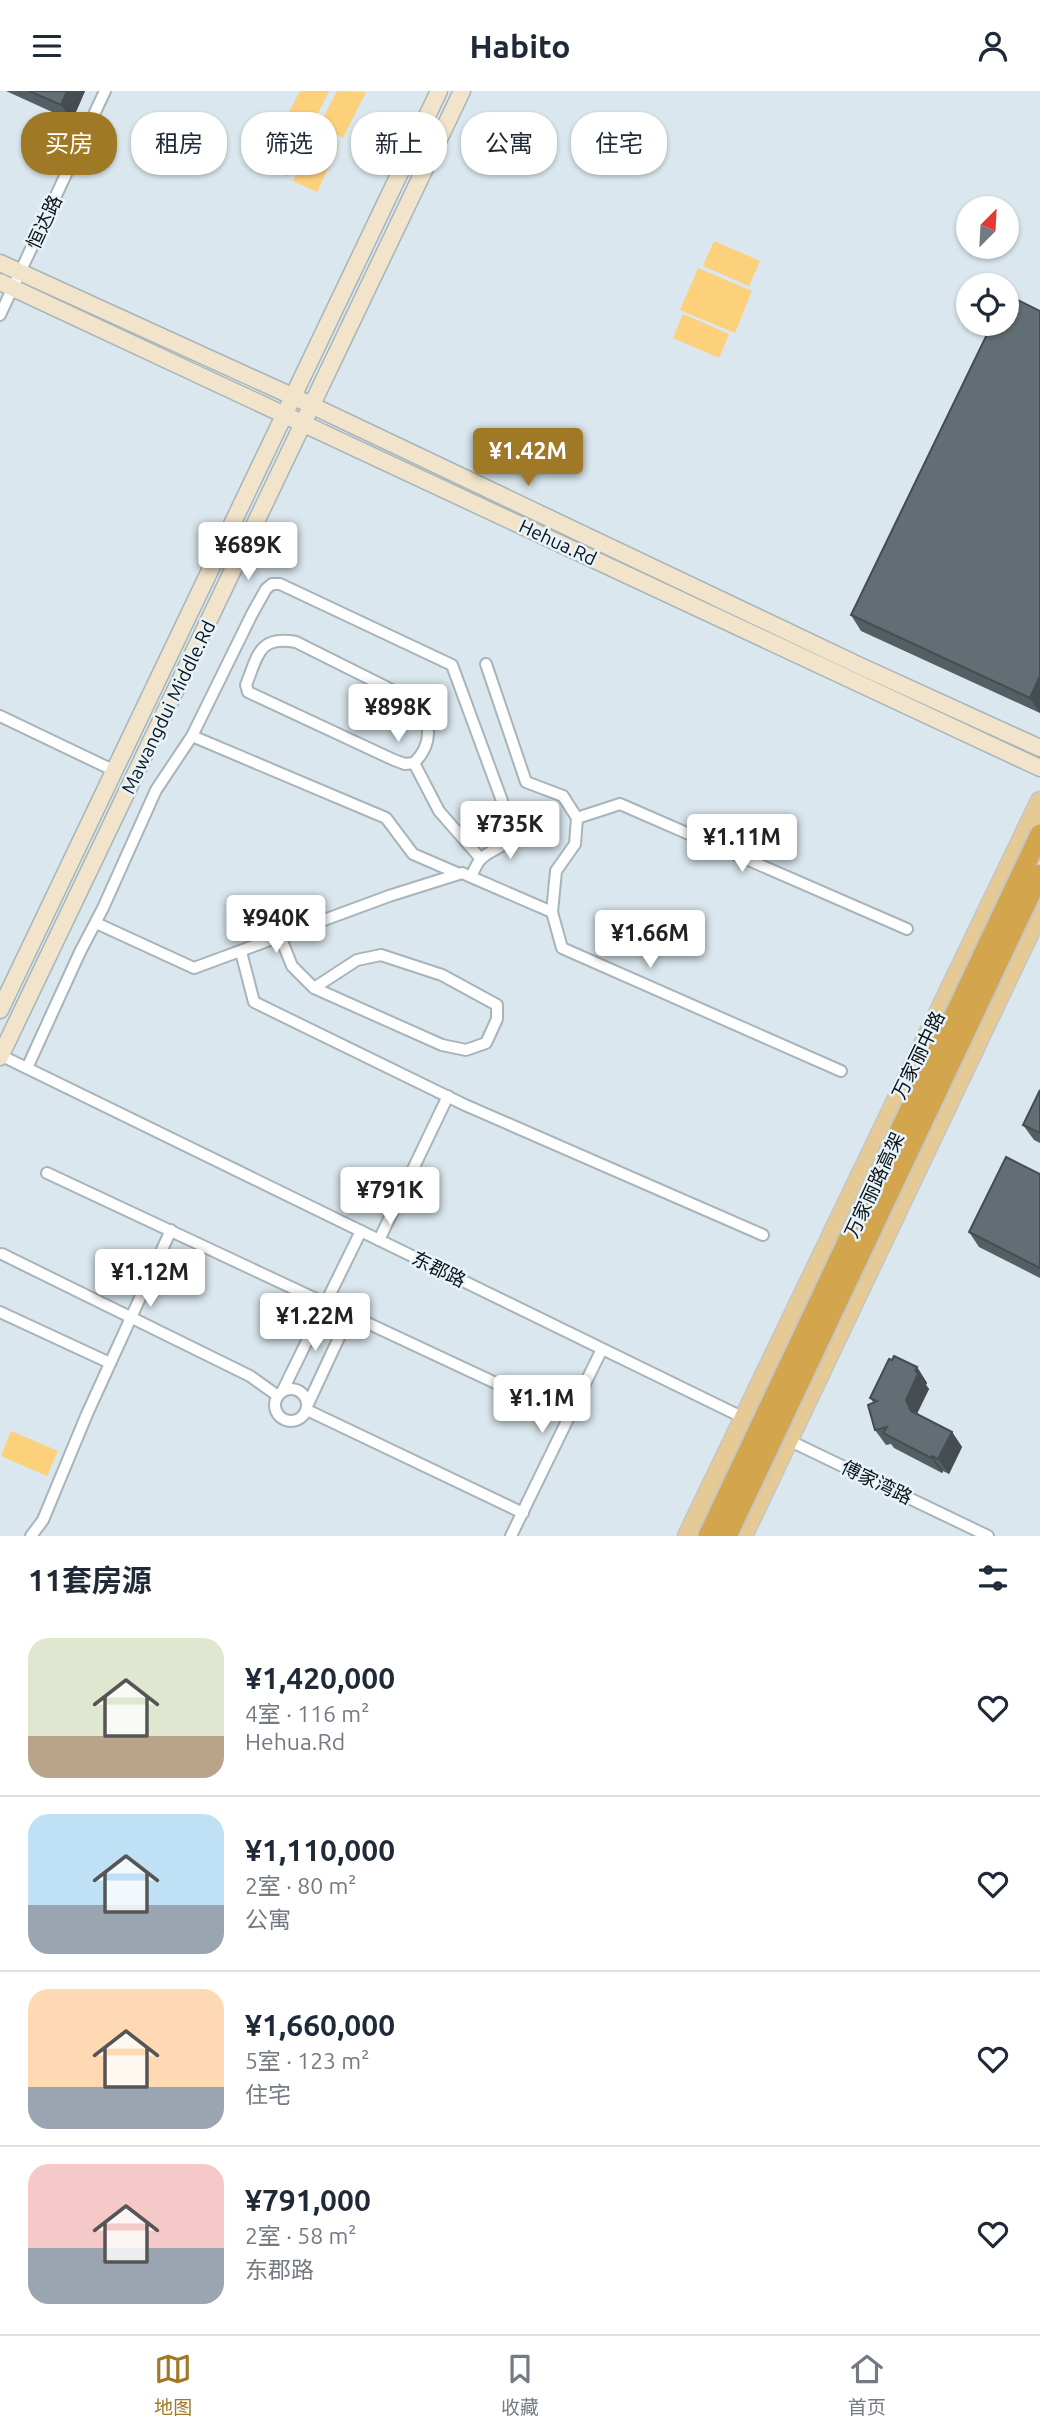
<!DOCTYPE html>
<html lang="zh">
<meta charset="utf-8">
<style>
body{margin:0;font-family:Ubuntu,"Noto Sans SC",sans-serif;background:#f2f2f3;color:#1f2937;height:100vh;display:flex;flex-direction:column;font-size:26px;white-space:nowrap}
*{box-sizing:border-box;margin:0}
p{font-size:23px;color:#747a83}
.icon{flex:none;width:38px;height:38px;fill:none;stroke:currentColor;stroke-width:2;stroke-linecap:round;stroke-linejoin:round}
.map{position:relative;height:1445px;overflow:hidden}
.drawer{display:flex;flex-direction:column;background:#fff;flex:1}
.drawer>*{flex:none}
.guide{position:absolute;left:21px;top:21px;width:999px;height:63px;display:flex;gap:14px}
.needle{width:46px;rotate:24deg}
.tools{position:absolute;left:956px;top:105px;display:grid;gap:14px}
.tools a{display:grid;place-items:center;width:63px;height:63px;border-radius:50%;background:#fff;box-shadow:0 2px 5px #0004;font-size:35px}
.price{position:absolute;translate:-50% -60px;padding:0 16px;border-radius:7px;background:#fff;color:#222;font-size:23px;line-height:46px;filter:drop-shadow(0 2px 4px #0008)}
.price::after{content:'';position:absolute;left:50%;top:42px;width:21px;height:16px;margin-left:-10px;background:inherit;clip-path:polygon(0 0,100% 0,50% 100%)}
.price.active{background:#a07926;color:#fff}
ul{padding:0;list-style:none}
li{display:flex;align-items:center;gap:21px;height:175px;padding:0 28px}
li+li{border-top:2px solid #e0e1e3}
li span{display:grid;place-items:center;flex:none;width:196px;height:140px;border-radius:21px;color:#555}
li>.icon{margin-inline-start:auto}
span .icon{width:84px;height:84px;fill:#fffc;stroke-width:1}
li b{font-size:30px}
h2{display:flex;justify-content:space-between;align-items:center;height:84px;padding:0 28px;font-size:30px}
.chip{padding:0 24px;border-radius:28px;background:#fff;box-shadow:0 2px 5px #0004;font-size:24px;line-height:63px}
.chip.active{background:#a07926;color:#fff}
header{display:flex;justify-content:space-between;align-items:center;height:91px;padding:0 28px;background:#fff;font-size:32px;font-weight:600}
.tab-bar{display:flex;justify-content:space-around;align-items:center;height:98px;border-top:2px solid #e0e1e3;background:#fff;font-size:19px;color:#747a83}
.tab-bar a{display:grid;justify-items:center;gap:4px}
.tab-bar .active{color:#a07926}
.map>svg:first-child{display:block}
.green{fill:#fdd07b}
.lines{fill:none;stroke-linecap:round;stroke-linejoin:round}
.street-casing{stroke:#a7b4ba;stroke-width:14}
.secondary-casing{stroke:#a7b4ba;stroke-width:19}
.primary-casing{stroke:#c5c6c7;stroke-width:21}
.street{stroke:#fff;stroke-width:10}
.secondary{stroke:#f2e4ca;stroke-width:16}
.primary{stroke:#e5ca95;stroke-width:18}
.highway-bridge-casing{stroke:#c5c6c7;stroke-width:23;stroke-linecap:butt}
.highway-bridge{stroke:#d3a64e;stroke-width:19}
.wall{fill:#545f63}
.shaded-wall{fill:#454d50}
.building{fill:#626e73;stroke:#454d50;stroke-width:2}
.labels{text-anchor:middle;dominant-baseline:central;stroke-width:5;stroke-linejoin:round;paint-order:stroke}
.street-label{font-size:19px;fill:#0e1214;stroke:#e7f4fb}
</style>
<header><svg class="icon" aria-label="menu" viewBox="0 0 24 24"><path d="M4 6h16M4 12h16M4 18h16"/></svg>Habito<svg class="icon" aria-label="person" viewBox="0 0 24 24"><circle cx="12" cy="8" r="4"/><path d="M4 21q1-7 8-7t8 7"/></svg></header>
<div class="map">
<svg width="1040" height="1445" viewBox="0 0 1040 1445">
<rect width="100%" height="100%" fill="#dae7ee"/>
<g class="green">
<polygon points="300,0 329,0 313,33 289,21"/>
<polygon points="337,0 366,1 343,47 319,35"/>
<polygon points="286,29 310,41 288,86 264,75"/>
<polygon points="315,44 339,55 317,101 293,90"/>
<polygon points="714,150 760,170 749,195 703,175"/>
<polygon points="698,177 752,200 735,242 680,219"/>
<polygon points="683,223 729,243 719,267 673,247"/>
<polygon points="11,1340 58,1360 47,1385 1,1365"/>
</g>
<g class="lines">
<g class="street-casing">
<g id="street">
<polyline points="0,224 105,0"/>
<polyline points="486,573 526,691 563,705 577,727 575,753 556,780 552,821"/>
<polyline points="0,625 115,680"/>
<polyline points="192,645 386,727 413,763 457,782"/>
<path d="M414,672C435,651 432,624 408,607L296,551C259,544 258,564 246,594L248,601L394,669L405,673L414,672L439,720L481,768"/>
<polyline points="577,727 620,713 907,838"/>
<polyline points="96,832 194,877 389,805 462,782 552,821 562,857 841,980"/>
<polyline points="280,845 292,875 314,897 442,954 466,959 486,952 497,928 497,914 442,884 381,864 357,869 314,897"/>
<polyline points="241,861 254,911 465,1014 763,1144"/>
<polyline points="0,964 746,1328"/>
<path d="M27,977L80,861L103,817L156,699L192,645L252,523L266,498L272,493H280L452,574L512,737C506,761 493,755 480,769C476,774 474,780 471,785"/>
<polyline points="47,1082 568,1326"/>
<polyline points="379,1149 448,1005"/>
<polyline points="2,1163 250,1285 278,1305"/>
<polyline points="0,1221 110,1272"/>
<circle cx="291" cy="1314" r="16"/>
<polyline points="282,1301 361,1140"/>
<polyline points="308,1313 350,1223"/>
<polyline points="307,1319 523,1422"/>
<polyline points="786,1348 988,1445"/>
<polyline points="31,1445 43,1429 87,1323 171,1139"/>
<polyline points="511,1445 602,1258"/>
</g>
</g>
<g class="secondary-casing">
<g id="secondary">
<polyline points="0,172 294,306 858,574 1040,657"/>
<polyline points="0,191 1040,677"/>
<polyline points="0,919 439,0"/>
<polyline points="0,966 462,0"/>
</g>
</g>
<g class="primary-casing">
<g id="primary">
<polyline points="687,1445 1040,710"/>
<polyline points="743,1445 1040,820"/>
</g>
</g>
<use href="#street" class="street"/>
<use href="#secondary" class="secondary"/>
<use href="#primary" class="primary"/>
<g class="highway-bridge-casing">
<g id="highway-bridge">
<polyline points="708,1445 1040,743"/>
<polyline points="727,1445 1040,783"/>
</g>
</g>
<use href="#highway-bridge" class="highway-bridge"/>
</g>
<g class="wall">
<polygon points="6,0 85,0 72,30"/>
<polygon points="1040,220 1040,622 861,540 851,524"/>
<polygon points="1040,999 1040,1052 1034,1049 1023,1034"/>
<polygon points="1040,1083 1040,1187 979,1156 969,1141"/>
<polygon points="917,1276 927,1292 926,1294 929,1298 917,1323 952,1341 962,1356 949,1383 943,1380 942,1382 894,1357 891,1353 886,1354 875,1339 874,1312 870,1307"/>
</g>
<g class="shaded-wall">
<polygon points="67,0 85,0 72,30 61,14"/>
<polygon points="1040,585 1040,622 1030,607"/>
<polygon points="917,1276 927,1292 926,1294 929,1298 916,1324 911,1320 906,1309"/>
<polygon points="952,1341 962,1356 949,1383 938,1368"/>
<polygon points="932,1365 943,1380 942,1382 931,1367"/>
</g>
<g class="building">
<polygon points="29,0 67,0 61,14"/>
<polygon points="1006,203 1040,220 1040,585 1030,607 851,524 992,233 1006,233"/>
<polygon points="1040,999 1040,1042 1023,1034"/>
<polygon points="1006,1066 1040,1083 1040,1177 969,1141"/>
<polygon points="894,1265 917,1276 915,1279 918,1283 906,1309 911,1320 952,1341 938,1368 932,1365 931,1367 883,1342 887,1336 875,1339 868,1314 877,1310 870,1307 889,1268 892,1269"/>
</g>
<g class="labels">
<g class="street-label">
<text transform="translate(44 131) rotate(-65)">恒达路</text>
<text transform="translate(558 451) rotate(25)">Hehua.Rd</text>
<text transform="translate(168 616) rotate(-64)">Mawangdui Middle.Rd</text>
<text transform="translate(918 964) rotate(-64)">万家丽中路</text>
<text transform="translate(874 1094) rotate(-65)">万家丽路高架</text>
<text transform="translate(439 1178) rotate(26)">东郡路</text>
<text transform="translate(877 1391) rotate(26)">傅家湾路</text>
</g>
</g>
</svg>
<div class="tools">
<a><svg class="needle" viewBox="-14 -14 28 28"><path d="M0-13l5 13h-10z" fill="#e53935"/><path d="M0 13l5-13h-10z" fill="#747a83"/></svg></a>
<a><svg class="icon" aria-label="locate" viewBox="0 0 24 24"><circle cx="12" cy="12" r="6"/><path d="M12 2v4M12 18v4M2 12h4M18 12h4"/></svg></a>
</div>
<b class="price active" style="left:528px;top:397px">¥1.42M</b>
<b class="price" style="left:248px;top:491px">¥689K</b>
<b class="price" style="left:398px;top:653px">¥898K</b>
<b class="price" style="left:510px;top:770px">¥735K</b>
<b class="price" style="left:742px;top:783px">¥1.11M</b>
<b class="price" style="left:276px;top:864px">¥940K</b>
<b class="price" style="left:650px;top:879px">¥1.66M</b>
<b class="price" style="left:390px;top:1136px">¥791K</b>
<b class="price" style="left:150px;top:1218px">¥1.12M</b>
<b class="price" style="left:315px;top:1262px">¥1.22M</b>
<b class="price" style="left:542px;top:1344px">¥1.1M</b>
<div class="guide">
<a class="chip active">买房</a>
<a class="chip">租房</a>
<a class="chip">筛选</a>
<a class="chip">新上</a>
<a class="chip">公寓</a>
<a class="chip">住宅</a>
</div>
</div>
<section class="drawer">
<h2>11套房源<svg class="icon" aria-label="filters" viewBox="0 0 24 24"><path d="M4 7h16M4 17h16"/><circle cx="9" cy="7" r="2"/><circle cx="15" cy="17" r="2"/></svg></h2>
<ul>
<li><span style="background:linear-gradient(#dfe7d0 70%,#b9a48a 0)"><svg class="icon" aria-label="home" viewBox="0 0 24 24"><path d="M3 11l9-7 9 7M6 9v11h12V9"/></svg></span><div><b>¥1,420,000</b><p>4室 · 116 m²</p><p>Hehua.Rd</p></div><svg class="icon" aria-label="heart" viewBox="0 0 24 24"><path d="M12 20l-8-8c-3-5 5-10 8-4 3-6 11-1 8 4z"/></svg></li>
<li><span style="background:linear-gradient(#bfe0f5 65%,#9aa5b1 0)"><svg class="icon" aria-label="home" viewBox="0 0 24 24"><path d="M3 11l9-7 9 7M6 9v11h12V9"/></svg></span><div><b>¥1,110,000</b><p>2室 · 80 m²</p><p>公寓</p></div><svg class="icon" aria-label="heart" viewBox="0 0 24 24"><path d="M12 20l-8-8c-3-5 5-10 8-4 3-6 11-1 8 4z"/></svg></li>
<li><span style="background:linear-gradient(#ffd9b3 70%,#9aa5b1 0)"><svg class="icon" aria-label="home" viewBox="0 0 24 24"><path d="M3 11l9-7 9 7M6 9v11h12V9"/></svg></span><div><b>¥1,660,000</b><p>5室 · 123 m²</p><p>住宅</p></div><svg class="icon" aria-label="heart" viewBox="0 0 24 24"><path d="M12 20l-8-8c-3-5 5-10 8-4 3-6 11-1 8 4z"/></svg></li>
<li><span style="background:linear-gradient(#f6c9c9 60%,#9aa5b1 0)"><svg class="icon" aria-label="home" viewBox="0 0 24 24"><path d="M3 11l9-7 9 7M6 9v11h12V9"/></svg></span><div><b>¥791,000</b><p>2室 · 58 m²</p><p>东郡路</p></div><svg class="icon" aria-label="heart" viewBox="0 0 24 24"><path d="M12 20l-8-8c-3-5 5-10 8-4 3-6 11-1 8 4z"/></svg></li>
</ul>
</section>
<nav class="tab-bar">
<a class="active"><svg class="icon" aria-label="map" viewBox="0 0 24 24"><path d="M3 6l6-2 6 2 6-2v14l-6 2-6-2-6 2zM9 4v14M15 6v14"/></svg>地图</a>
<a><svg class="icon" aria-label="saved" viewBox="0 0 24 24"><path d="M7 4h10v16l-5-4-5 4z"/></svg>收藏</a>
<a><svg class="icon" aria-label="home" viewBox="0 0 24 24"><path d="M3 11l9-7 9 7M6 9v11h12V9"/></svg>首页</a>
</nav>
